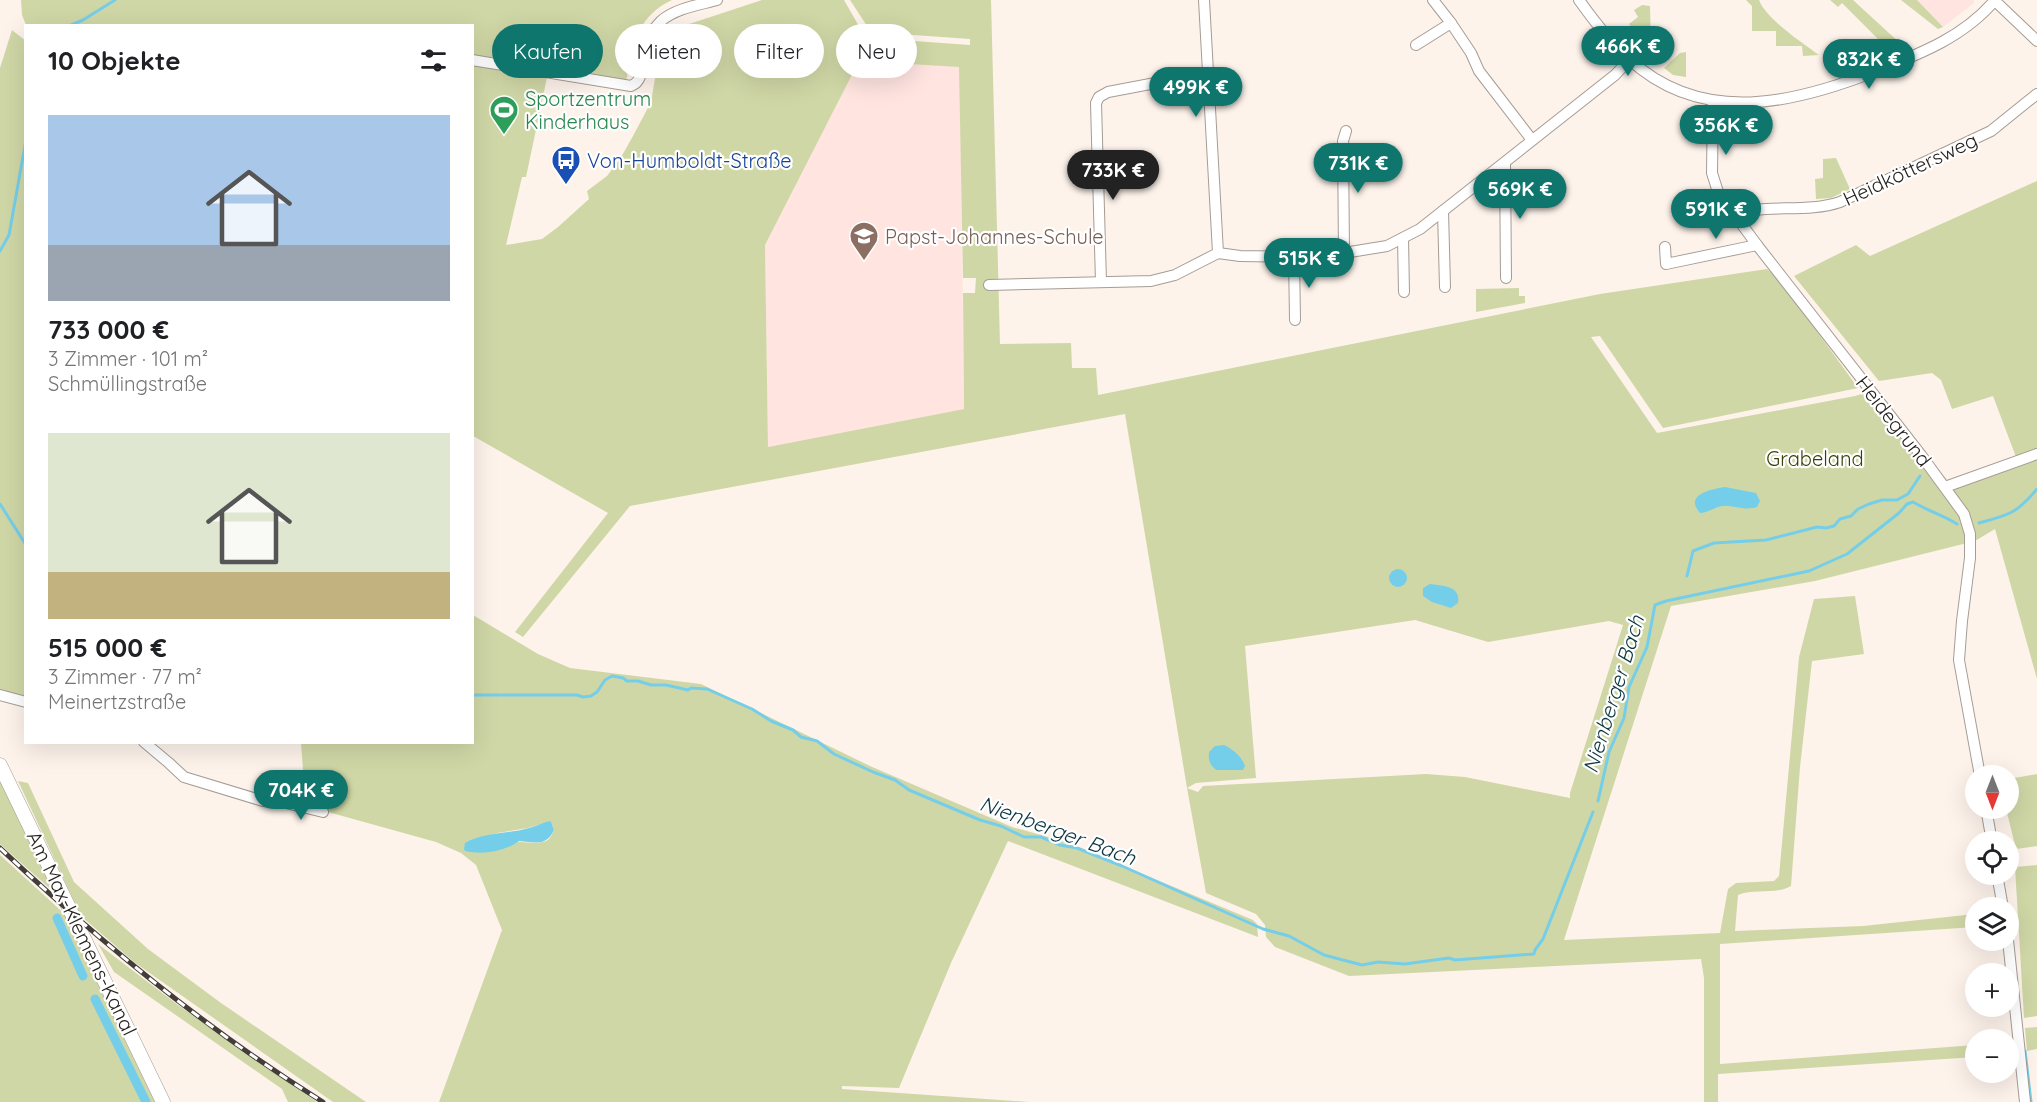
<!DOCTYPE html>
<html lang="de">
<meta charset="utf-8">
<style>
body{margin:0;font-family:Quicksand,sans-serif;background:#f2f2f2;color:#202124;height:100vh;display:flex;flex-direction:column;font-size:22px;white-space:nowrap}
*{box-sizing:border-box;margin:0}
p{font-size:20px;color:#757577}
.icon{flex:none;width:33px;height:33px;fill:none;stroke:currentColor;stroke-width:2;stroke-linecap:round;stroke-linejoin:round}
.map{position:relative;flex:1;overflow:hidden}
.panel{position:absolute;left:24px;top:24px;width:450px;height:720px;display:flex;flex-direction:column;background:#fff;border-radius:0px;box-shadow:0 6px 24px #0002}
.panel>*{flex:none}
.guide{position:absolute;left:492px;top:24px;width:570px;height:54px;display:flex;gap:12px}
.needle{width:39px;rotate:180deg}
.fabs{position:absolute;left:1965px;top:765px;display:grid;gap:12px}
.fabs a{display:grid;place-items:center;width:54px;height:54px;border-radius:50%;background:#fff;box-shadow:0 6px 24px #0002;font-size:30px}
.price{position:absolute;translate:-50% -51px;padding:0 14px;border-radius:21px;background:#0f766e;color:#fff;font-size:20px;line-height:39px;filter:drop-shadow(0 2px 3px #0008)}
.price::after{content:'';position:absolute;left:50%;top:36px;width:18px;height:14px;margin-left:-9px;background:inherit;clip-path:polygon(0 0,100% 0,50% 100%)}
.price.on{background:#222;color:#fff}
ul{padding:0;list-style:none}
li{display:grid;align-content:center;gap:12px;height:318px;padding:0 24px}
li span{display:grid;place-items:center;height:186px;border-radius:0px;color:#555}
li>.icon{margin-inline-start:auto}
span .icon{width:108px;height:108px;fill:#fffc;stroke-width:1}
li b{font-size:26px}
h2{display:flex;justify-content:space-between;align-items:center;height:72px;padding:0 24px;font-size:26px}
.tag{padding:0 21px;border-radius:27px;background:#fff;box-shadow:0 6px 24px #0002;font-size:21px;line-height:54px}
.tag.on{background:#0f766e;color:#fff}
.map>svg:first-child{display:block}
.education{fill:#ffe4e0}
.green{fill:#d0d7a6;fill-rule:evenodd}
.water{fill:#75cee9}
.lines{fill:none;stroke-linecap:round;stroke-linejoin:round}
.stream{stroke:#75cee9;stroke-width:3}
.canal{stroke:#75cee9;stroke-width:9}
.minor-casing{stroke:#a59c94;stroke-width:12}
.major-casing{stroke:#a59c94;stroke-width:15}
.minor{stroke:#fff;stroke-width:10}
.major{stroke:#fff;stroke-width:14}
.rail-casing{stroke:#423d39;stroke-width:5}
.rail{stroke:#fff;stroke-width:3;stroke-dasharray:9;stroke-linecap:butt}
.labels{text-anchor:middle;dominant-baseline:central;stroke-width:4.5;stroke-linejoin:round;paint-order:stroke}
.leisure-label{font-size:20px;fill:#27864d;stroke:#fff;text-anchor:start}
.transit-label{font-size:20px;fill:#164399;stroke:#fff;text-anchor:start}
.street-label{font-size:20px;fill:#26221f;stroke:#fff}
.education-label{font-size:20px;fill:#785e54;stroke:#fff;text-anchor:start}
.park-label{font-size:20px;fill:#3b4008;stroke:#fff}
.water-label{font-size:21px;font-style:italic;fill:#093540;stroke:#fff}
</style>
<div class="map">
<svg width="2037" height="1102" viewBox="0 0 2037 1102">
<rect width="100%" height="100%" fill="#fdf3eb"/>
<g class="education">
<polygon points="1917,0 1974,0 1974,3 1943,27"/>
<polygon points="859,61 960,66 964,409 768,447 765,245"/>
</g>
<g class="green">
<path d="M21,0H672C639,15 631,45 627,78L624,80L549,68L526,177H522L506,245L542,239L558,227L589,199L587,191L607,176L620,159L633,136L651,102L660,49L666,38L677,28L762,0H844L864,35L873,38L970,45V39L871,32L850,0H991L1000,344L1071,343L1072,368H1096L1098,395L1600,294L1767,269L1779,279L1858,388L1663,428L1600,336L1591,337L1657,433L1855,396L1874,390L1947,480L1955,485L2037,457V679L1995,529L1975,541L1815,581L1671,606L1564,940L1720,933L1728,889L1736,883L1774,881L1779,876L1799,657L1814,599L1855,596L1864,654L1812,661L1800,767L1791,886C1776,895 1755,888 1738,895L1735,931L1863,926L1975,914V927L1720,944V1064L1975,1045V1057L1718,1074V1102H1704V978L1701,959L1349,976L1275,947L1266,937L1265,925L1256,914L1206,893L1187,788L1125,414L630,506L523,637L515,632L608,513L473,436L472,26L26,25L22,15ZM859,61L959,67L963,278H976L975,293H963L964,409L768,447L765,245ZM1415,620L1488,642L1609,621L1623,625L1570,793V798L1465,777L1426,774L1203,786L1198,792L1187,788L1196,783L1256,778L1245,646Z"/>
<path d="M1746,0H1759C1766,19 1803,43 1819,55L1803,56L1802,46H1776V31H1752V6Z"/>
<polygon points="1830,0 1853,0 1902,45 1902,52 1849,71 1843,64 1861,47 1867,53 1880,41 1842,3 1838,7"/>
<polygon points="1901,0 1917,0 1943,27 1938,29"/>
<polygon points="1642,5 1650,6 1651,48 1643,43 1629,24 1638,17 1634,10"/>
<polygon points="12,30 26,41 25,698 0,690 0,68"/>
<polygon points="1686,52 1686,77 1673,75 1664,68 1680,53"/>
<polygon points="1836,158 1850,189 1831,198 1816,199 1815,179 1823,178 1823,159"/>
<polygon points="2037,181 2037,450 2016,457 1993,396 1952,409 1941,380 1932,373 1879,381 1794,276 1856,245 1870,256"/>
<polygon points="1519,288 1519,296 1525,296 1525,303 1476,312 1476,289"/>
<path d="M473,615L538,654L570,668L701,684L870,766L1012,827L1066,842L1253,920L1257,924L1258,937L1008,841L951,963L899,1088L842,1086V1089L1029,1102H439L502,930L476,865L461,853L436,842L328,812L320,814L291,809L303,770L301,743L472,742ZM551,821L554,830C553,832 551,837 549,839C540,848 498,838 485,837L497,833L528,828Z"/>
<polygon points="2037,774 2037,846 2016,849 2006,809 2008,808 2009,779"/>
<polygon points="0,780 57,895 0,844"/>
<polygon points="18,781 28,783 74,882 148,949 221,1003 366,1102 333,1102 134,962 81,916"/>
<polygon points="0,855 69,918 157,1102 0,1102"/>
<polygon points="2037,865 2037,1016 2024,1018 2015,867"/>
<polygon points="98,944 178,1005 317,1102 288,1102 282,1089 114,972"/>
<polygon points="2037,1027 2037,1049 2027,1051 2025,1028"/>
</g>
<g class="water">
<path d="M1725,487L1756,493L1760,501L1757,507C1743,511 1736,505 1723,506C1714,507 1708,513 1700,513C1683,494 1713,489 1725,487Z"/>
<circle cx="1398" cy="578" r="9"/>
<path d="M1430,584C1444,586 1461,586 1458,603L1451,608L1432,602L1423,596V588Z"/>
<path d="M1224,745C1233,749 1242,757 1245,766L1243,770H1216C1210,765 1208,760 1209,752L1215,746Z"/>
<path d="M551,821L554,830C546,847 535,842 519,841C504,852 483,855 465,851L464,849L465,843C484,832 509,834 529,828C537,826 543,822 551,821Z"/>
</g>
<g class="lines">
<g class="stream">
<polyline points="69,26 83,20 115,0"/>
<polyline points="0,251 9,235 26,140"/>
<polyline points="0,504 26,545"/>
<path d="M1979,523C2009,515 2016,514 2037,489"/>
<polyline points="1687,576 1693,551 1714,543 1766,540 1817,527 1826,528 1834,526 1840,519 1851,516 1858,509 1869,504 1882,500 1897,500 1908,494 1920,476"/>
<polyline points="472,695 577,695 583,697 591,696 597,692 605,680 612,676 623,678 627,681 638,681 651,685 666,685 688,690 691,688 707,689 752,709 771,721 793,730 801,737 817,741 834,754 873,772 895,780 909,790 980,820 1001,826 1024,837 1041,837 1060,845 1077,848 1122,866 1263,929 1289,936 1324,955 1362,965 1378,962 1405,964 1449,958 1455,960 1534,954 1535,950 1543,939 1593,812"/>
<path d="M1598,801L1609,752L1624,718L1629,687L1647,647L1655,605L1666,601L1809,571L1847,554L1899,513L1907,504L1913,502C1928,511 1943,515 1957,524"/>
<polyline points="2025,1051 2031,1102"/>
</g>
<g class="canal">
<polyline points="57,918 83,976"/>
<polyline points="95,999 146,1102"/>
</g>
<g class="minor-casing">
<g id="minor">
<polyline points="1433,0 1451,23"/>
<path d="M1579,0C1594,21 1610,42 1629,59C1703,127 1796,103 1879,70C1922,53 1965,36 1995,0"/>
<polyline points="1994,0 2037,41"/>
<polyline points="1416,45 1451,23 1471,53 1479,71 1532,140"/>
<path d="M472,60L631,86C645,80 640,65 643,53C645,41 652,30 661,21C676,8 699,5 717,0"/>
<polyline points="1713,101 1712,173 1718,192 1757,245 1921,455 1964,514 1970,534 1970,558 1962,621 1959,660 1980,776"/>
<polyline points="1505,163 1506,278"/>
<polyline points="1443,211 1445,287"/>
<path d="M1734,213C1769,204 1808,213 1840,202L1991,131L2037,94"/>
<polyline points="1403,238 1404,292"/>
<polyline points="1665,247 1666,264 1757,245"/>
<polyline points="1218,253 1240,256 1294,257 1344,253 1387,246 1420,229 1615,75 1629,60"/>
<polyline points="1344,253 1343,141 1346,131"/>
<polyline points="1294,257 1295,320"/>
<polyline points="1101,282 1096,103 1099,97 1108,92 1208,73"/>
<polyline points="989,285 1151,281 1175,275 1218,253 1204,0"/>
<polyline points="1945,487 2037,454"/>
<polyline points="0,695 26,702"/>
<polyline points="144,742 169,763 184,777 263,801 286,803 323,812"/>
<polyline points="1986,808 1992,842"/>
<polyline points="1997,874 2003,908"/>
<polyline points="2008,940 2025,1102"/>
</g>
</g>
<g class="major-casing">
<polyline id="major" points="0,765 163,1102"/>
</g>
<use href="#minor" class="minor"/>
<use href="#major" class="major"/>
<g class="rail-casing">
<path id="rail" d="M0,848C100,942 207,1030 323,1102"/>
</g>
<use href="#rail" class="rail"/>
</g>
<defs>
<g id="stadium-pin" transform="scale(1.5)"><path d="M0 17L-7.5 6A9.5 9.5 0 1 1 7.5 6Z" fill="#2e9e5b" stroke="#fff"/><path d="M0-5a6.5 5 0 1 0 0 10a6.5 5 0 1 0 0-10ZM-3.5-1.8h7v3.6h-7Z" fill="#fff"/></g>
<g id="bus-pin" transform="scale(1.5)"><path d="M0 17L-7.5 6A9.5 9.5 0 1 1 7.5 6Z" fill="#1a4fb4" stroke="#fff"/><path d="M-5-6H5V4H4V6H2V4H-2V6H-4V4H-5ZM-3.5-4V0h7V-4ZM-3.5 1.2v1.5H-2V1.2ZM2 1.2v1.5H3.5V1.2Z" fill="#fff"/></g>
<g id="school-pin" transform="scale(1.5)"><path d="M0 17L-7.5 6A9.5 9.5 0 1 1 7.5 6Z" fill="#8d6e63" stroke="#fff"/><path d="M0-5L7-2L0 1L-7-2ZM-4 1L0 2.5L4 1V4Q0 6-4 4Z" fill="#fff"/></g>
</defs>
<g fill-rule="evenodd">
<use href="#stadium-pin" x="504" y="110"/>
<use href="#bus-pin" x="566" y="160"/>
<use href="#school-pin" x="864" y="236"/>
</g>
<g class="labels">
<g class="leisure-label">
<text x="525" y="98">Sportzentrum<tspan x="525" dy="23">Kinderhaus</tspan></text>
</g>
<g class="transit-label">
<text x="587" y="160">Von-Humboldt-Straße</text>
</g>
<g class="street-label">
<text transform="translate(1910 169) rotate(-25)">Heidköttersweg</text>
<text transform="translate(1894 421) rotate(52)">Heidegrund</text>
<text transform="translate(82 933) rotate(64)">Am Max-Klemens-Kanal</text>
</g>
<g class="education-label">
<text x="885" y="236">Papst-Johannes-Schule</text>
</g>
<g class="park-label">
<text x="1815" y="458">Grabeland</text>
</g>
<g class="water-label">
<text transform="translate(1613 694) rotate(-73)">Nienberger Bach</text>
<text transform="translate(1058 830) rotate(20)">Nienberger Bach</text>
</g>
</g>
</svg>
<div class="fabs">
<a><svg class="needle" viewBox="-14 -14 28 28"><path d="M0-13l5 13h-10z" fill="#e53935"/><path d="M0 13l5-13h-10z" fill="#757577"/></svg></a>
<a><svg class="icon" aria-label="locate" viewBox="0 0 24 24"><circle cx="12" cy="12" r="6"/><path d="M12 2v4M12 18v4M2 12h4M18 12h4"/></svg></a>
<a><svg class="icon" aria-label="layers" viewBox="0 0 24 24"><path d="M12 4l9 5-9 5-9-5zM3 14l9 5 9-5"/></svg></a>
<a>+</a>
<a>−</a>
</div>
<b class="price" style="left:1628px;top:77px">466K €</b>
<b class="price" style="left:1869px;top:90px">832K €</b>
<b class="price" style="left:1196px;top:118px">499K €</b>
<b class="price" style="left:1726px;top:156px">356K €</b>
<b class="price" style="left:1358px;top:194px">731K €</b>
<b class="price on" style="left:1113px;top:201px">733K €</b>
<b class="price" style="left:1520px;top:220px">569K €</b>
<b class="price" style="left:1716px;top:240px">591K €</b>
<b class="price" style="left:1309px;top:289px">515K €</b>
<b class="price" style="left:301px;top:821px">704K €</b>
<div class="guide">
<a class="tag on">Kaufen</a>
<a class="tag">Mieten</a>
<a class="tag">Filter</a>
<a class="tag">Neu</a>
</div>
<section class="panel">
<h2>10 Objekte<svg class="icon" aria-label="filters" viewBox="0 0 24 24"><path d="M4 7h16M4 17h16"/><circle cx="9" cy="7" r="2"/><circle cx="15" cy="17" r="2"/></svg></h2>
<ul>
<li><span style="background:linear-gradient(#a9c7e8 70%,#9aa5b1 0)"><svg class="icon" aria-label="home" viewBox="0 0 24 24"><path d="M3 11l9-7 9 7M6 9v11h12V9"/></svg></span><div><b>733 000 €</b><p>3 Zimmer · 101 m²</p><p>Schmüllingstraße</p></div></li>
<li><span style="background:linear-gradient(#dfe7d0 75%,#c2b280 0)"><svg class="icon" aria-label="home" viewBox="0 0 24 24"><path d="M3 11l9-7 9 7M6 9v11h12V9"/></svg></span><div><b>515 000 €</b><p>3 Zimmer · 77 m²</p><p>Meinertzstraße</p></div></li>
</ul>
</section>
</div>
